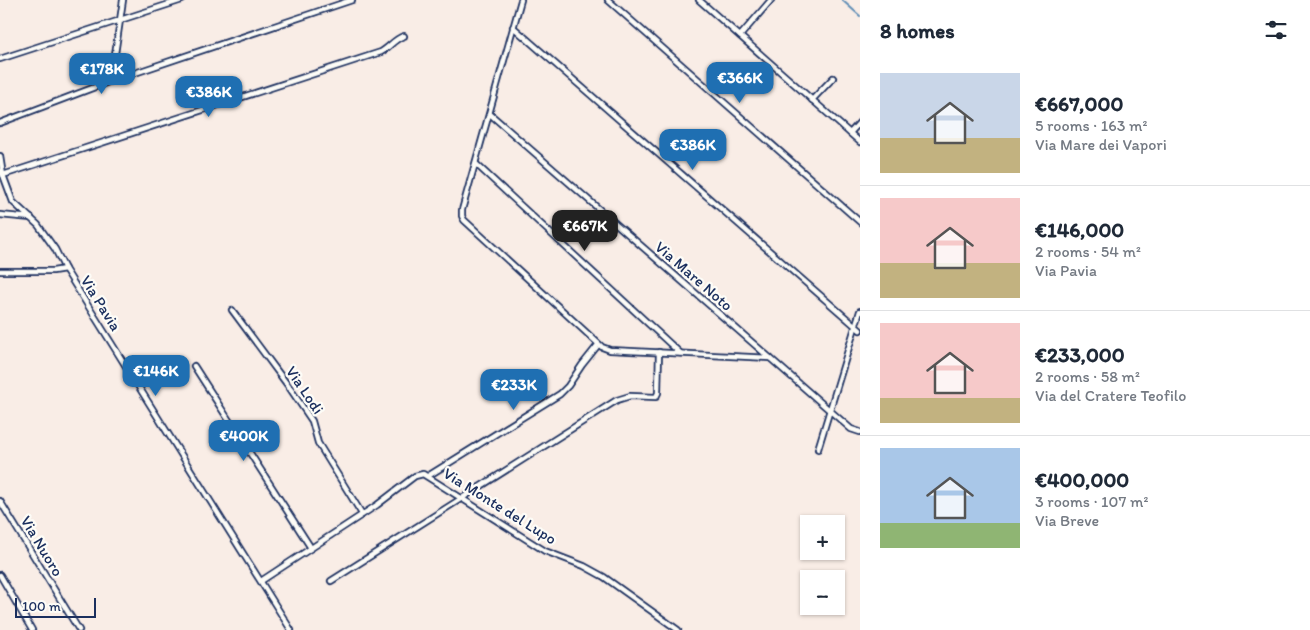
<!DOCTYPE html>
<meta charset="utf-8">
<style>
body{margin:0;font-family:Itim,sans-serif;background:#f6f6f7;color:#1f2937;height:100vh;display:flex;flex-direction:column;font-size:19px;white-space:nowrap}
*{box-sizing:border-box;margin:0}
p{font-size:16px;color:#747a83}
.icon{flex:none;width:28px;height:28px;fill:none;stroke:currentColor;stroke-width:2;stroke-linecap:round;stroke-linejoin:round}
.map{position:relative;flex:1;overflow:hidden}
.details{display:flex;flex-direction:column;background:#fff;width:450px}
.details>*{flex:none}
.fabs{position:absolute;left:800px;top:515px;display:grid;gap:10px}
.fabs a{display:grid;place-items:center;width:45px;height:45px;border-radius:0px;background:#fff;box-shadow:0 1px 4px #0004;font-size:25px}
.scale{position:absolute;left:15px;bottom:12px;width:81px;box-sizing:border-box;padding-left:5px;border:2px solid #1b2f5e;border-top:0;font-size:14px;line-height:18px;white-space:nowrap;color:#1b2f5e;-webkit-text-stroke:4px #fdfcf7;paint-order:stroke}
.price{position:absolute;translate:-50% -42px;padding:0 11px;border-radius:10px;background:#1f6fb2;color:#fff;font-size:16px;line-height:32px;filter:drop-shadow(0 1px 2px #0008)}
.price::after{content:'';position:absolute;left:50%;top:30px;width:15px;height:11px;margin-left:-8px;background:inherit;clip-path:polygon(0 0,100% 0,50% 100%)}
.price.on{background:#222;color:#fff}
ul{padding:0;list-style:none}
li{display:flex;align-items:center;gap:15px;height:125px;padding:0 20px}
li+li{border-top:1px solid #e0e1e3}
li span{display:grid;place-items:center;flex:none;width:140px;height:100px;border-radius:0px;color:#555}
li>.icon{margin-inline-start:auto}
span .icon{width:60px;height:60px;fill:#fffc;stroke-width:1}
li b{font-size:21px}
h2{display:flex;justify-content:space-between;align-items:center;height:60px;padding:0 20px;font-size:21px}
main{display:flex;flex:1;min-height:0}
.map>svg:first-child{display:block}
.lines{fill:none;stroke-linecap:round;stroke-linejoin:round}
.stream{stroke:#618eb6;stroke-width:2}
.street-casing{stroke:#1b2f5e;stroke-width:8}
.street{stroke:#fdfcf7;stroke-width:4.5}
.labels{text-anchor:middle;dominant-baseline:central;stroke-width:4.5;stroke-linejoin:round;paint-order:stroke}
.street-label{font-size:16px;fill:#1b2f5e;stroke:#fdfcf7}
</style>
<main>
<div class="map">
<svg width="860" height="630" viewBox="0 0 860 630">
<rect width="100%" height="100%" fill="#f9ede6"/>
<filter id="ink" filterUnits="userSpaceOnUse"><feTurbulence type="fractalNoise" baseFrequency=".02" numOctaves="2"/><feDisplacementMap in="SourceGraphic" scale="10" xChannelSelector="R" yChannelSelector="G"/><feConvolveMatrix kernelMatrix="1 2 1 2 8 2 1 2 1" color-interpolation-filters="sRGB"/></filter>
<g filter="url(#ink)">
<g class="lines">
<polyline class="stream" points="842,0 860,16"/>
<g class="street-casing">
<g id="street">
<polyline points="521,0 462,210 462,216 464,220 602,347 610,350 770,358 851,429 860,432"/>
<polyline points="608,0 860,222"/>
<polyline points="699,0 860,142"/>
<polyline points="513,27 860,330"/>
<polyline points="740,36 771,0"/>
<polyline points="0,59 182,0"/>
<polyline points="111,81 352,0"/>
<polyline points="812,100 833,78"/>
<polyline points="490,114 770,358"/>
<polyline points="0,123 111,81 123,0"/>
<polyline points="850,133 860,122"/>
<polyline points="0,156 3,175"/>
<polyline points="476,164 680,353"/>
<polyline points="0,172 3,175 13,202 38,225 55,249 65,269 291,630"/>
<path d="M3,175L381,52C390,47 394,39 404,36"/>
<polyline points="0,215 31,218"/>
<polyline points="0,271 53,271 65,269"/>
<polyline points="232,310 289,387 312,421 318,443 362,514"/>
<polyline points="194,366 311,548"/>
<polyline points="818,449 860,311"/>
<polyline points="428,476 560,394 568,386 582,365 598,345"/>
<polyline points="0,501 79,630"/>
<polyline points="0,575 32,630"/>
<polyline points="261,581 377,505 415,476 423,474 545,551 584,566 604,577 678,630"/>
<polyline points="331,581 617,400 630,396 656,397 658,393 659,352"/>
</g>
</g>
<use href="#street" class="street"/>
</g>
</g>
<g class="labels">
<g class="street-label">
<text transform="translate(694 276) rotate(41)">Via Mare Noto</text>
<text transform="translate(101 303) rotate(58)">Via Pavia</text>
<text transform="translate(305 390) rotate(56)">Via Lodi</text>
<text transform="translate(500 506) rotate(32)">Via Monte del Lupo</text>
<text transform="translate(42 546) rotate(59)">Via Nuoro</text>
</g>
</g>
</svg>
<div class="fabs">
<a>+</a>
<a>−</a>
</div>
<div class="scale">100 m</div>
<b class="price" style="left:102px;top:95px">€178K</b>
<b class="price" style="left:740px;top:104px">€366K</b>
<b class="price" style="left:209px;top:118px">€386K</b>
<b class="price" style="left:693px;top:171px">€386K</b>
<b class="price on" style="left:585px;top:252px">€667K</b>
<b class="price" style="left:156px;top:397px">€146K</b>
<b class="price" style="left:514px;top:411px">€233K</b>
<b class="price" style="left:244px;top:462px">€400K</b>
</div>
<section class="details">
<h2>8 homes<svg class="icon" aria-label="filters" viewBox="0 0 24 24"><path d="M4 7h16M4 17h16"/><circle cx="9" cy="7" r="2"/><circle cx="15" cy="17" r="2"/></svg></h2>
<ul>
<li><span style="background:linear-gradient(#c9d6e8 65%,#c2b280 0)"><svg class="icon" aria-label="home" viewBox="0 0 24 24"><path d="M3 11l9-7 9 7M6 9v11h12V9"/></svg></span><div><b>€667,000</b><p>5 rooms · 163 m²</p><p>Via Mare dei Vapori</p></div></li>
<li><span style="background:linear-gradient(#f6c9c9 65%,#c2b280 0)"><svg class="icon" aria-label="home" viewBox="0 0 24 24"><path d="M3 11l9-7 9 7M6 9v11h12V9"/></svg></span><div><b>€146,000</b><p>2 rooms · 54 m²</p><p>Via Pavia</p></div></li>
<li><span style="background:linear-gradient(#f6c9c9 75%,#c2b280 0)"><svg class="icon" aria-label="home" viewBox="0 0 24 24"><path d="M3 11l9-7 9 7M6 9v11h12V9"/></svg></span><div><b>€233,000</b><p>2 rooms · 58 m²</p><p>Via del Cratere Teofilo</p></div></li>
<li><span style="background:linear-gradient(#a9c7e8 75%,#8fb573 0)"><svg class="icon" aria-label="home" viewBox="0 0 24 24"><path d="M3 11l9-7 9 7M6 9v11h12V9"/></svg></span><div><b>€400,000</b><p>3 rooms · 107 m²</p><p>Via Breve</p></div></li>
</ul>
</section>
</main>
